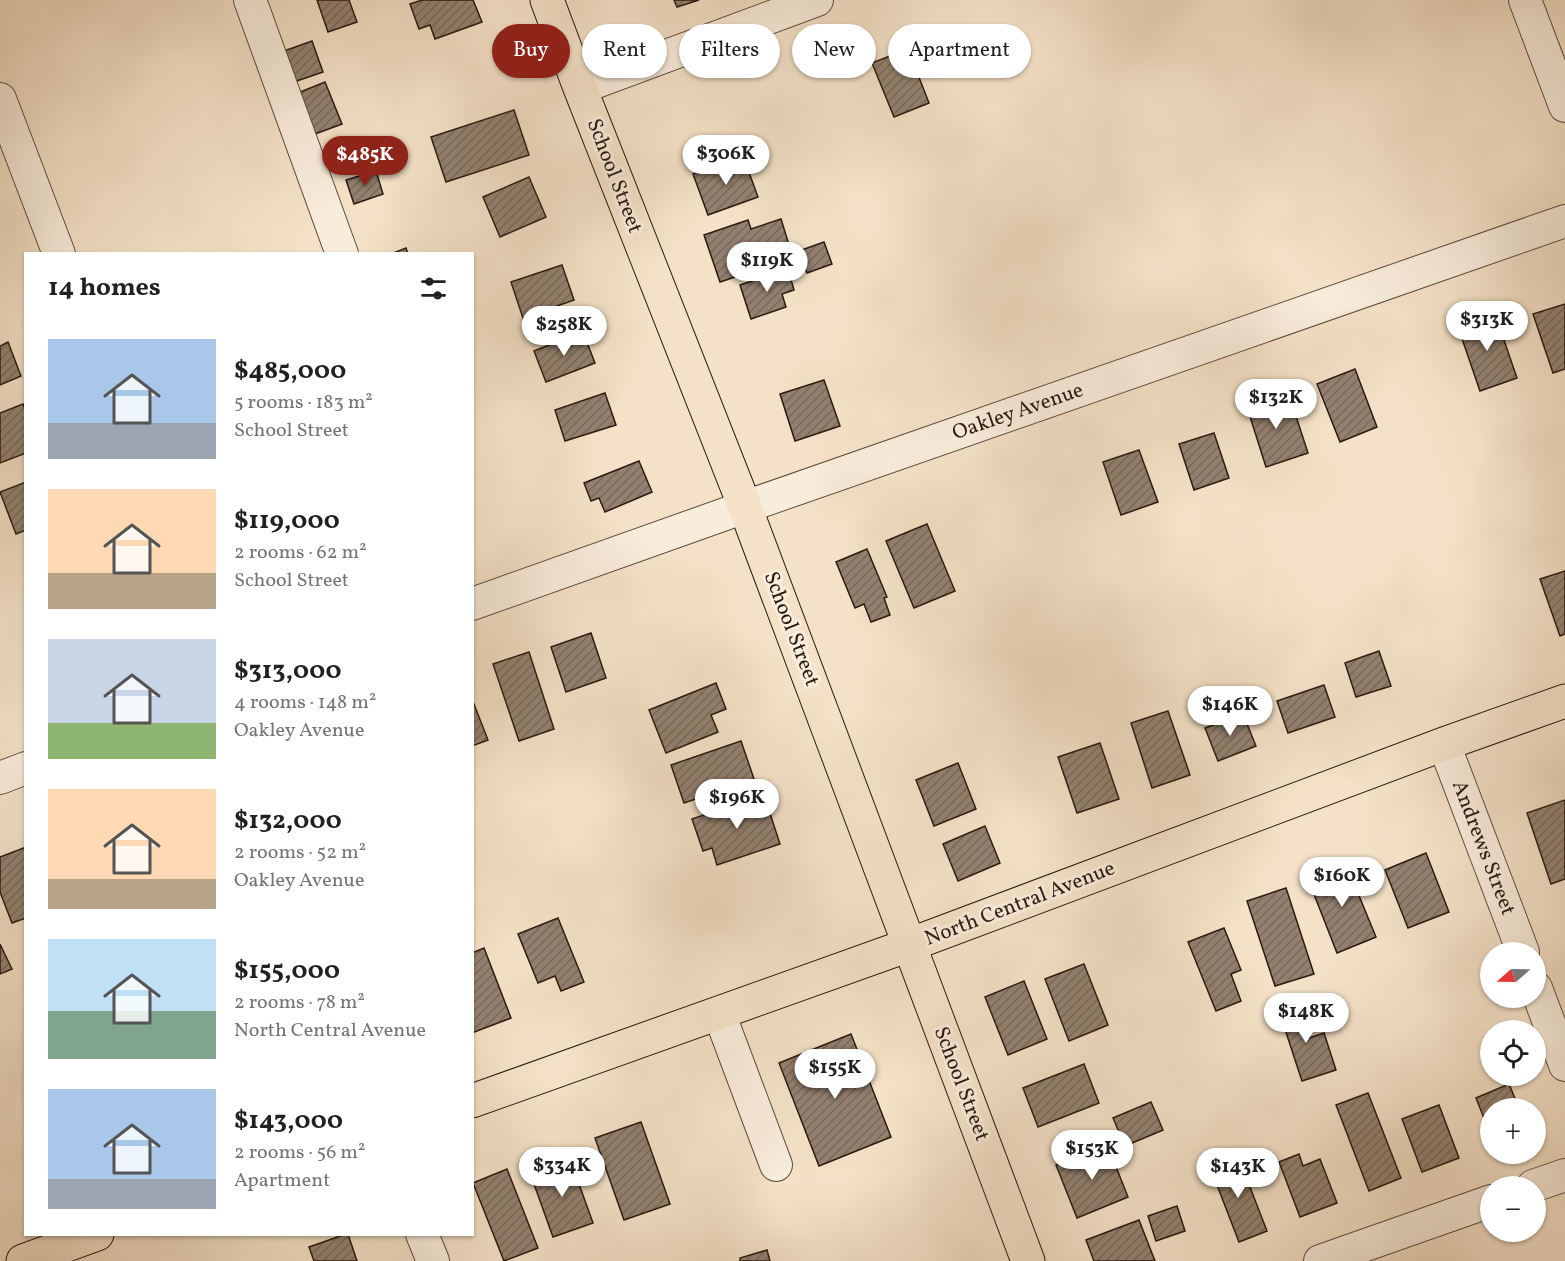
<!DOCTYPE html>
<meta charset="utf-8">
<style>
body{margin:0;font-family:Vollkorn,serif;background:#f6f6f6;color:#202124;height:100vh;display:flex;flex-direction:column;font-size:22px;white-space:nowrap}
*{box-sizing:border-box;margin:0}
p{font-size:20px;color:#757577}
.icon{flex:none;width:33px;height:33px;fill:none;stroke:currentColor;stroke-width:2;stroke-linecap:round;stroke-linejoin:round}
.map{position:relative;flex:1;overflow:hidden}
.panel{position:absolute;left:24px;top:252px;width:450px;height:984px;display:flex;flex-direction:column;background:#fff;border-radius:0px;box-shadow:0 2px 4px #0004}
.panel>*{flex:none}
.banner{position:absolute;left:492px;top:24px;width:570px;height:54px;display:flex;gap:12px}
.needle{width:39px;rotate:250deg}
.buttons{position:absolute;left:1480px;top:942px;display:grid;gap:12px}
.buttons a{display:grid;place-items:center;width:66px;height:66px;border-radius:50%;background:#fff;box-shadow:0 2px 4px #0004;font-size:30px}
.price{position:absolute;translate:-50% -51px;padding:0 14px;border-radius:21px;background:#fff;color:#222;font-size:20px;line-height:39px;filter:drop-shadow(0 2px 3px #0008)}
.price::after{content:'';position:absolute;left:50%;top:36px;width:18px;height:14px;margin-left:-9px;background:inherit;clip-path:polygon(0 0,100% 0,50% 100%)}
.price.current{background:#8f2418;color:#fff}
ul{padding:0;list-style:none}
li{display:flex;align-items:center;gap:18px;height:150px;padding:0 24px}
li span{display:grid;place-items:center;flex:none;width:168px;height:120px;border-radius:0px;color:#555}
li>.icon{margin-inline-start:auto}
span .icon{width:72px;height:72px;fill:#fffc;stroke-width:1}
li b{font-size:26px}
h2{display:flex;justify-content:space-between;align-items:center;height:72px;padding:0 24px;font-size:26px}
.pill{padding:0 21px;border-radius:27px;background:#fff;box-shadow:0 2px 4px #0004;font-size:21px;line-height:54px}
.pill.current{background:#8f2418;color:#fff}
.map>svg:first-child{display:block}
.building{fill:url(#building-hatch);stroke:#291a11;stroke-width:1.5}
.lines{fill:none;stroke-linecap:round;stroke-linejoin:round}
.minor-casing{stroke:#5c4c3e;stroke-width:34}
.major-casing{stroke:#291a11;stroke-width:35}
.minor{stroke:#f8ecdb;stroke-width:32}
.major{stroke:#f4e1c7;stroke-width:33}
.labels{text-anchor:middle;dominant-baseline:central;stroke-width:6;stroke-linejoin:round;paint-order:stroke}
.street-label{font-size:21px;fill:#291a11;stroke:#f8ecdb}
</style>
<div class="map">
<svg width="1565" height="1261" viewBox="0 0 1565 1261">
<defs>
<pattern id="building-hatch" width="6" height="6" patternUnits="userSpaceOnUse" patternTransform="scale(1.5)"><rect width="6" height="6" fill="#938170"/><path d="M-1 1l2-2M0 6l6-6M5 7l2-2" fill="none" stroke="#78695b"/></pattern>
</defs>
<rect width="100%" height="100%" fill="#f4e1c7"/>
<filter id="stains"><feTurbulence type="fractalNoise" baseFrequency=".00333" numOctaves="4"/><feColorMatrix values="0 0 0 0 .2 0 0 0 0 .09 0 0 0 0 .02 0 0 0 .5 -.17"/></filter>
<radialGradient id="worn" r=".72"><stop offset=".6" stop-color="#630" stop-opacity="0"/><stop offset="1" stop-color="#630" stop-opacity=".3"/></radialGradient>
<g class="building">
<polygon points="317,0 349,0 357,22 328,32"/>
<polygon points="422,0 473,0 482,22 435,39 430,25 419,29 410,4"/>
<polygon points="674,0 699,0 677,7"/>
<polygon points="312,41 323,72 294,82 284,51"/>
<polygon points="908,49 929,103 894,117 872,63"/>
<polygon points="325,82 342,124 315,134 298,93"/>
<polygon points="514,110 529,155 446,182 431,137"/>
<polygon points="743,156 758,197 708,215 693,174"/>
<polygon points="376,171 383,194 354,204 346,180"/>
<polygon points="529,177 546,217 500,237 483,197"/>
<polygon points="781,219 793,258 720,282 704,235 748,220 751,229"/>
<polygon points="824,242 832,264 807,273 799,251"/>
<polygon points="406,248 408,254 391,254"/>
<polygon points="562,265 574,300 523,318 511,282"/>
<polygon points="788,269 794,290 782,294 786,307 751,319 740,285"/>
<polygon points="1565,304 1565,369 1553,373 1533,314"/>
<polygon points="1495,314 1517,378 1480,391 1458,327"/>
<polygon points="583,332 595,363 546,382 534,351"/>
<polygon points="8,342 21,376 0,385 0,346"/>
<polygon points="1355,369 1377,427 1340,442 1317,384"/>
<polygon points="824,380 840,426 795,441 780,394"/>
<polygon points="605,393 616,425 565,441 555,410"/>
<polygon points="1279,393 1283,407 1292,404 1308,453 1266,467 1246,404"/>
<polygon points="23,404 26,412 26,453 0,463 0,413"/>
<polygon points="1214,433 1229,478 1194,490 1179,444"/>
<polygon points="1139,450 1158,502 1121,515 1103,462"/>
<polygon points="639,461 652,492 605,512 599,498 591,501 584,483"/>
<polygon points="26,482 26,530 16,534 0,492"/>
<polygon points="927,524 955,591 914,608 886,541"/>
<polygon points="867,549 887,597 884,598 890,615 871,622 864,604 855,608 836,562"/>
<polygon points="1565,571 1565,634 1560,636 1540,579"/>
<polygon points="591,633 606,678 566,692 551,647"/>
<polygon points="1379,651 1391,686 1356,697 1345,663"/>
<polygon points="529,652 554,729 519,741 493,664"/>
<polygon points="716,683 726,709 711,715 718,732 666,753 649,710"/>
<polygon points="1324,685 1335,717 1288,733 1277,701"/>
<polygon points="472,699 488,740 472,746"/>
<polygon points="1168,711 1190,775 1152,788 1131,723"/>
<polygon points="1243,714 1256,746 1218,761 1205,728"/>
<polygon points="741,741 754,779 684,803 671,765"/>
<polygon points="1100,743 1119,799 1077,813 1058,757"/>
<polygon points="958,763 976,809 934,826 916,780"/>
<polygon points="764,795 780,844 717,865 712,848 703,851 692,819"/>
<polygon points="1565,800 1565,879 1551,884 1527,813"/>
<polygon points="985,826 1000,863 958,881 943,844"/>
<polygon points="26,847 26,918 12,923 0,892 0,857"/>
<polygon points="1426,853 1449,912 1408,928 1385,870"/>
<polygon points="1346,864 1376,937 1337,953 1308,879"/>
<polygon points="1286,888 1314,974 1275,986 1247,901"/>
<polygon points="558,918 584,982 561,991 555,976 538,983 518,934"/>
<polygon points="1224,928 1241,970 1231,974 1241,1001 1216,1011 1188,942"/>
<polygon points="0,944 12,969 0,974"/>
<polygon points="484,948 511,1018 472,1033 472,953"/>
<polygon points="1084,964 1108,1025 1069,1041 1045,979"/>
<polygon points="1024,981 1047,1039 1008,1055 985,997"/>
<polygon points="1296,999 1309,1038 1324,1033 1336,1070 1302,1081 1277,1005"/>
<polygon points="851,1034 891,1137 819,1166 779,1063"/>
<polygon points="1084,1064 1099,1103 1038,1127 1023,1088"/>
<polygon points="1509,1084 1519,1108 1491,1108 1491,1136 1476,1098"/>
<polygon points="1368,1093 1401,1178 1369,1191 1336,1105"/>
<polygon points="1151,1102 1163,1130 1125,1146 1113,1118"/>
<polygon points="1439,1105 1459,1158 1422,1172 1402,1119"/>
<polygon points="641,1122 670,1204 624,1220 595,1138"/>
<polygon points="1107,1144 1128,1197 1077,1218 1056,1165"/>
<polygon points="1299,1154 1303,1166 1320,1159 1337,1203 1300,1217 1279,1162"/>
<polygon points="1238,1156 1267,1231 1239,1242 1210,1167"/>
<polygon points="570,1159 593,1223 553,1237 530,1173"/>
<polygon points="507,1169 538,1248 504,1261 473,1183"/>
<polygon points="1177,1206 1185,1231 1156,1241 1148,1216"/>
<polygon points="1139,1220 1155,1261 1094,1261 1086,1240"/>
<polygon points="346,1234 348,1234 357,1261 314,1261 309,1247"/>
<polygon points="767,1250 770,1261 740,1261 740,1258"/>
</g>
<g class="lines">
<g class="minor-casing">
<g id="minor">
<polyline points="250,0 342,254"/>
<polyline points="1525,0 1565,106"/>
<polyline points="580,88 817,0"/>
<polyline points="0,99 59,254"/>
<polyline points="472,604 745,507 1565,221"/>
<polyline points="1444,744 1523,952"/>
<polyline points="0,778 26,768"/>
<polyline points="1536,988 1565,1065"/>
<polyline points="719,1013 776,1165"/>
<polyline points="1533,1186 1565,1175"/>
<polyline points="422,1234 433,1261"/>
<polyline points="1320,1261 1491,1201"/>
</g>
</g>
<g class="major-casing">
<g id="major">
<polyline points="547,0 580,88 745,507 1028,1261"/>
<polyline points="472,1101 909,945 1444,744 1565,701"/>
<polyline points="23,1261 97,1234"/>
</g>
</g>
<use href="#minor" class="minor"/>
<use href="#major" class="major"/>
</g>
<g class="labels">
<g class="street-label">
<text transform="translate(614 176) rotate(69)">School Street</text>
<text transform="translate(1018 412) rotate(-19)">Oakley Avenue</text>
<text transform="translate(791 629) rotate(69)">School Street</text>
<text transform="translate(1483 848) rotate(69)">Andrews Street</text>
<text transform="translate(1020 904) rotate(-21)">North Central Avenue</text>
<text transform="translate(961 1084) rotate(69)">School Street</text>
</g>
</g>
<rect width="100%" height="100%" filter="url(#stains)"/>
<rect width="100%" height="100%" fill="url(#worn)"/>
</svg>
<div class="buttons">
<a><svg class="needle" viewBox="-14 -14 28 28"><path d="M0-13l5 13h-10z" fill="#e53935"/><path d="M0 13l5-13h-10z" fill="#757577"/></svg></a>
<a><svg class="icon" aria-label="locate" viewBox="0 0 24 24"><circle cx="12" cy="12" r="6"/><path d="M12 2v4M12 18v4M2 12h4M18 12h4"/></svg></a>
<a>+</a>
<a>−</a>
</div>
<b class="price" style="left:726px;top:186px">$306K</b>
<b class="price current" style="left:365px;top:187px">$485K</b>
<b class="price" style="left:767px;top:293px">$119K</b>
<b class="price" style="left:1487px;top:352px">$313K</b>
<b class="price" style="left:564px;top:357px">$258K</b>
<b class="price" style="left:1276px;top:430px">$132K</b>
<b class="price" style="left:1230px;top:737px">$146K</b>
<b class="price" style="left:737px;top:830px">$196K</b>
<b class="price" style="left:1342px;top:908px">$160K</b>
<b class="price" style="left:1306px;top:1044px">$148K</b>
<b class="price" style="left:835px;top:1100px">$155K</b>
<b class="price" style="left:1092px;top:1181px">$153K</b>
<b class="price" style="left:562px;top:1198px">$334K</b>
<b class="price" style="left:1238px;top:1199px">$143K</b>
<div class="banner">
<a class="pill current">Buy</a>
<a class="pill">Rent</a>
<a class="pill">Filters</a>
<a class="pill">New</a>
<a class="pill">Apartment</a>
</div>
<section class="panel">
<h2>14 homes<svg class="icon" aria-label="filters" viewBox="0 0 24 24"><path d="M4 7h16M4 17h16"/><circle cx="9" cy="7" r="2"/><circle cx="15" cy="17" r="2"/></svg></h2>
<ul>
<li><span style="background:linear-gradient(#a9c7e8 70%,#9aa5b1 0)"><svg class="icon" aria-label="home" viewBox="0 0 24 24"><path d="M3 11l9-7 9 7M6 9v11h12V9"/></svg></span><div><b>$485,000</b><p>5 rooms · 183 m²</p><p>School Street</p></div></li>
<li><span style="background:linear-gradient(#ffd9b3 70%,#b9a48a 0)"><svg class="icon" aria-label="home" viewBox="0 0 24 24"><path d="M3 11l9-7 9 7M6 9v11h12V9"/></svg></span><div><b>$119,000</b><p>2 rooms · 62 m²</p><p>School Street</p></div></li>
<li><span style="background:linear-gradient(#c9d6e8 70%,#8fb573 0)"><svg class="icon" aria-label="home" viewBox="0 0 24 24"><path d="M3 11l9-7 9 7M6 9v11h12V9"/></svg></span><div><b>$313,000</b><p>4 rooms · 148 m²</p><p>Oakley Avenue</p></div></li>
<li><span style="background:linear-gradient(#ffd9b3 75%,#b9a48a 0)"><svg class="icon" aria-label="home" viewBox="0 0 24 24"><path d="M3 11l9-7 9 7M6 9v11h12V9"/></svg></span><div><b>$132,000</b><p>2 rooms · 52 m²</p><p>Oakley Avenue</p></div></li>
<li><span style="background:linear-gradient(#bfe0f5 60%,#7fa58c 0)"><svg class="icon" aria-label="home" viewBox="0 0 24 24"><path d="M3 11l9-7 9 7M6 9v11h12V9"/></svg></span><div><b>$155,000</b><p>2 rooms · 78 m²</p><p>North Central Avenue</p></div></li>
<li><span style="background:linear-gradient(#a9c7e8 75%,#9aa5b1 0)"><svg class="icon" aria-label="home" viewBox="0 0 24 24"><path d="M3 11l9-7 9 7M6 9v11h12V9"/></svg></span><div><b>$143,000</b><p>2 rooms · 56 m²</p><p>Apartment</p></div></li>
</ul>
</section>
</div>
